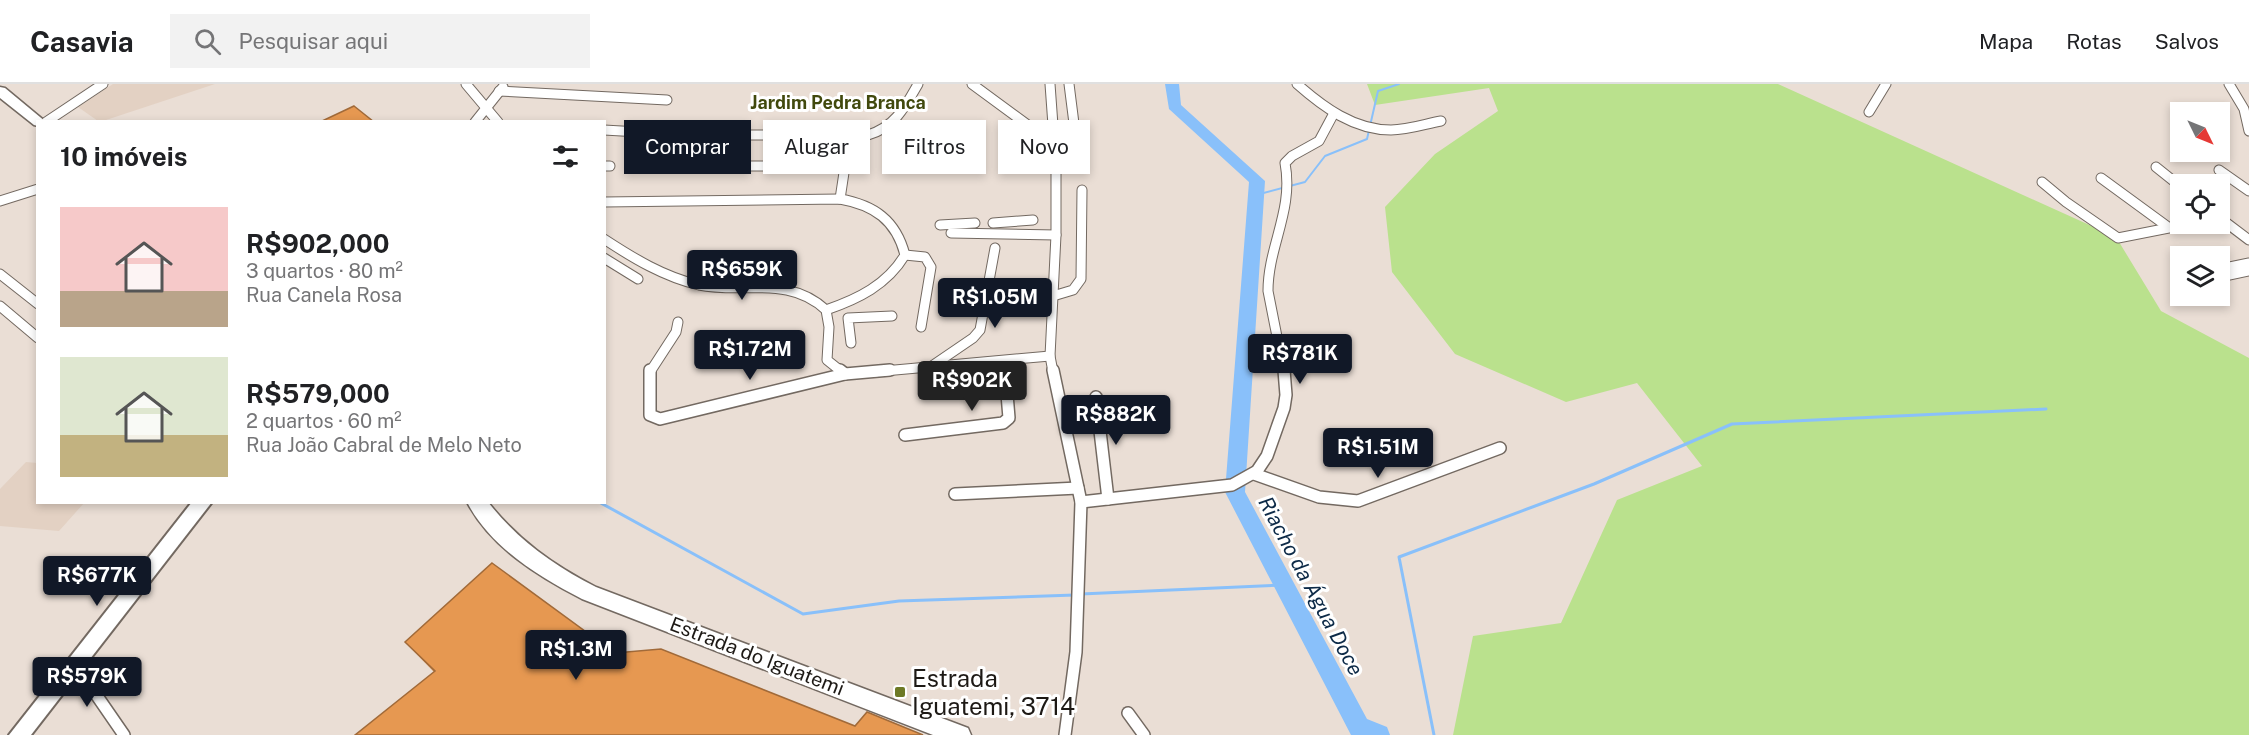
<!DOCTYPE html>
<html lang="pt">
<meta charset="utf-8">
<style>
body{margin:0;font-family:"Public Sans",sans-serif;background:#f2f2f2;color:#202124;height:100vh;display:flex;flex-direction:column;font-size:22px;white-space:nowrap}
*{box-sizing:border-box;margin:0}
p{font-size:20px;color:#757577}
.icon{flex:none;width:33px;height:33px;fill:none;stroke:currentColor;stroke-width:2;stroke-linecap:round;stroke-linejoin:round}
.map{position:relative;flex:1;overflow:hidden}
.panel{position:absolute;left:36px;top:36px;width:570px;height:384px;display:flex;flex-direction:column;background:#fff;border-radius:0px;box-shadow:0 3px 9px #0003}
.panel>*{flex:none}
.guide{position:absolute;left:624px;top:36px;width:570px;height:54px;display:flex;gap:12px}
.needle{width:39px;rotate:133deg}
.fabs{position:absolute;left:2170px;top:18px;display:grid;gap:12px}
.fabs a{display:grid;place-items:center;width:60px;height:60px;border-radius:0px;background:#fff;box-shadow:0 3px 9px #0003;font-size:30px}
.price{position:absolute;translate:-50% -51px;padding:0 14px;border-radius:6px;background:#111827;color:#fff;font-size:20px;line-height:39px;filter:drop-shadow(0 2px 3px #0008)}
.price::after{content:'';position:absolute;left:50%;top:36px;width:18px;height:14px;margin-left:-9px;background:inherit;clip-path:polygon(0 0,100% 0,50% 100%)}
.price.selected{background:#222;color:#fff}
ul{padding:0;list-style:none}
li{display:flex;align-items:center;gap:18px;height:150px;padding:0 24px}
li span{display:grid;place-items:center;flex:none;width:168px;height:120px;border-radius:0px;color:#555}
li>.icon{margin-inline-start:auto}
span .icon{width:72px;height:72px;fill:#fffc;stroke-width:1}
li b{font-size:26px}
h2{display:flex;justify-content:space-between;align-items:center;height:72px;padding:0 24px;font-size:26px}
.tag{padding:0 21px;border-radius:0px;background:#fff;box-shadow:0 3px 9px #0003;font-size:21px;line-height:54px}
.tag.selected{background:#111827;color:#fff}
header{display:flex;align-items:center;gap:36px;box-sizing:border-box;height:84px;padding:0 30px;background:#fff;border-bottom:2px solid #e0e0e0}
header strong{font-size:28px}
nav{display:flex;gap:33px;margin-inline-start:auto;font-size:21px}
.search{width:420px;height:54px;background:#f2f2f2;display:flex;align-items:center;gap:15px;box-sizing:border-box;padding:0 21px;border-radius:0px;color:#757577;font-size:22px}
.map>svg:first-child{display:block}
.built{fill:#e3d1c3}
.green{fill:#bae18d}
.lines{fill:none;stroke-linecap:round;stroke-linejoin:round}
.stream-far1{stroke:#89c0fa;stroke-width:2}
.stream{stroke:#89c0fa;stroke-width:3}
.river{fill:#89c0fa;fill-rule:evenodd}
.street-far1-casing{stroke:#736961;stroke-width:11}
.street-casing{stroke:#736961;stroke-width:14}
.secondary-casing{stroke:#736961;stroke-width:4}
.primary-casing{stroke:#736961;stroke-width:3}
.street-far1{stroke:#fff;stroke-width:9}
.street{stroke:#fff;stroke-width:11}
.secondary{fill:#fff;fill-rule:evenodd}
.primary{fill:#fff;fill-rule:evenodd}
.wall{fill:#c68346}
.building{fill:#e69851;stroke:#a16a39;stroke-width:1.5}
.poi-dot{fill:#6d7925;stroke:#fff;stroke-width:2}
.labels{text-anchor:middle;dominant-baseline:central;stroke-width:6;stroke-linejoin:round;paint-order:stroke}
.far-quarter-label{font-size:18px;font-weight:bold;fill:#41490d;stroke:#fff}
.street-label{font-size:20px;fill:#1d1915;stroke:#fff}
.water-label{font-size:21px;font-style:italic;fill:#0d2a47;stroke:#fff}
.near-poi-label{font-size:24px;fill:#1d1915;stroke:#fff;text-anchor:start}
</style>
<header>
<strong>Casavia</strong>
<div class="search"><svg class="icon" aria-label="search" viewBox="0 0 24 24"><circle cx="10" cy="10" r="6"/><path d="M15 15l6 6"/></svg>Pesquisar aqui</div>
<nav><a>Mapa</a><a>Rotas</a><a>Salvos</a></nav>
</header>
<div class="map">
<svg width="2249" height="651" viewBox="0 0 2249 651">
<rect width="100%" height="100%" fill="#eaded5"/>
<g class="built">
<polygon points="113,0 215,0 103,37 98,37 78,23"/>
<polygon points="26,378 37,379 38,418 84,419 59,447 0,442 0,405"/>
</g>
<polygon class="green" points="1367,0 1778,0 2116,153 2161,227 2249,274 2249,651 1453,651 1473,552 1561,539 1617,416 1702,382 1637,299 1566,318 1455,270 1392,188 1385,123 1435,70 1498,27 1489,4 1375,21"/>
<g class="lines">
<polyline class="stream-far1" points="1256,111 1305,98 1325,72 1367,55 1378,7 1399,0"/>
<g class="stream">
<polyline points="599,418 803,530 899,517 1075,511"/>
<polyline points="1081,510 1284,501"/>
<polyline points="1434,651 1399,473 1594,400 1732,340 2046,325"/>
</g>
<polygon class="river" points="1165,0 1179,0 1181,21 1265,97 1245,408 1367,635 1387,643 1390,651 1351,651 1225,408 1249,98 1169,25"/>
<g class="street-far1-casing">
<g id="street-far1">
<polyline points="466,0 498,38"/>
<polyline points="972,0 1055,61"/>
<polyline points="1050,0 1056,83 1056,151 1050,272 1053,288"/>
<path d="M1297,0C1323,23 1354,46 1391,46C1408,46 1425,40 1441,37"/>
<polyline points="2229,0 2244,25 2249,47"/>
<polyline points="499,7 667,16"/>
<polyline points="1869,28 1886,0"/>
<polyline points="46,38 103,0"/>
<polyline points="475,38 503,3"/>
<path d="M604,46L691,51H868C895,43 905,23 918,0"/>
<polyline points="604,82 610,82"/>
<polyline points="663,82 845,82"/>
<polyline points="1056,83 1075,77 1078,71 1069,0"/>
<polyline points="2156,83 2181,103"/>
<polyline points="2219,86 2249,107"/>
<polyline points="2101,94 2168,143"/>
<polyline points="2042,98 2066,118 2118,154 2189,140"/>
<polyline points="840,115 845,82 854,52"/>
<polyline points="0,117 38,105"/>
<path d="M604,118L840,115C874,121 896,136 905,171C887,201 858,215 826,226"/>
<polyline points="2220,134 2249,156"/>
<polyline points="993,139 1033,136"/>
<polyline points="940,141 975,139"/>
<polyline points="951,149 1056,151"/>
<path d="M604,155C633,174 664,193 699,201C743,210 789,191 826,226L829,243L827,276L842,288"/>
<polyline points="905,171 925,173 931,183 921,243"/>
<polyline points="604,174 638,195"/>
<polyline points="2220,185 2249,179"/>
<polyline points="0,190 38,220"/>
<polyline points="2220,193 2249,187"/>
<polyline points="1053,212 1073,206 1081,195 1082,106"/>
<polyline points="0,222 38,254"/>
<polyline points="851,259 848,234 892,232"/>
<polyline points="1004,278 1005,288"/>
<polyline points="929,284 973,254 980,246 995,164"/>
<polyline points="650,288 676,248 678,238"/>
<polyline points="873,288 1050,272"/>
<path d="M1284,288L1268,207C1268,162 1294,126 1285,79L1292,72L1319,57L1334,29"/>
</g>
</g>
<g class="street-casing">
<g id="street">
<polyline points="650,286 650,331 660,335 845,290 890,286"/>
<polyline points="840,286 845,290"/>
<polyline points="1053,286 1081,418 1076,568 1065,651"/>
<polyline points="1096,313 1108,415"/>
<polyline points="905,351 1003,339 1009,334 1005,286"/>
<polyline points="1254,390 1319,413 1358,417 1500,364"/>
<polyline points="955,410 1078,404"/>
<polyline points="1081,418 1232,401 1257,387 1267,372 1284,324 1286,311 1284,286"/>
<polyline points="75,580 124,651"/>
<polyline points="1128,629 1144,651"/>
</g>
</g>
<g class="secondary-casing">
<polygon id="secondary" points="192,418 212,418 31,651 9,651"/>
</g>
<g class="primary-casing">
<g id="primary">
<polygon points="0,3 5,4 46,38 38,38 38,42 34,41 0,14"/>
<path d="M467,418H488C518,456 553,481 596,503L968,644L971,651H933L582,515C539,493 490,463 467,418Z"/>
</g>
</g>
<use href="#street-far1" class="street-far1"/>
<use href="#street" class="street"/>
<use href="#secondary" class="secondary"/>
<use href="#primary" class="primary"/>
</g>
<polygon class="wall" points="405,558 615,569 855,642 434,588"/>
<g class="building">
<polygon points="354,22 374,38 324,38 322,37"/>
<polygon points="492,479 615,569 661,565 855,642 867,628 923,651 355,651 435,587 405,558"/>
</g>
<rect class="poi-dot" x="894" y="602" width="12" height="12" rx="3"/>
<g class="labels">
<g class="far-quarter-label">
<text x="838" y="18">Jardim Pedra Branca</text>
</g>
<g class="street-label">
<text transform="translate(757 572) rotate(21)">Estrada do Iguatemi</text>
</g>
<g class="water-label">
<text transform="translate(1311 502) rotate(62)">Riacho da Água Doce</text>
</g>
<g class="near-poi-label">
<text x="912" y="594">Estrada<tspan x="912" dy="28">Iguatemi, 3714</tspan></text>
</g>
</g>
</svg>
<div class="fabs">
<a><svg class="needle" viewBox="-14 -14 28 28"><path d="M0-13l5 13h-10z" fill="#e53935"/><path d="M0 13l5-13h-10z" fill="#757577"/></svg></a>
<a><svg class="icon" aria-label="locate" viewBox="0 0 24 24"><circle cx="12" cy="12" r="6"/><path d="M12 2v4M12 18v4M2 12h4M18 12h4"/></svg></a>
<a><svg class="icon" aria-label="layers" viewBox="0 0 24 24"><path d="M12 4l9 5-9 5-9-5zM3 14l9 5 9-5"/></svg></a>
</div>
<b class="price" style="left:742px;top:217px">R$659K</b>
<b class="price" style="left:995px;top:245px">R$1.05M</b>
<b class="price" style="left:750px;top:297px">R$1.72M</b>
<b class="price" style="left:1300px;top:301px">R$781K</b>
<b class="price selected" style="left:972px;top:328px">R$902K</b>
<b class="price" style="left:1116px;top:362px">R$882K</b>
<b class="price" style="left:1378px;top:395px">R$1.51M</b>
<b class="price" style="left:97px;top:523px">R$677K</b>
<b class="price" style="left:576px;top:597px">R$1.3M</b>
<b class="price" style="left:87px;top:624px">R$579K</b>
<div class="guide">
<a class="tag selected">Comprar</a>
<a class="tag">Alugar</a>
<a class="tag">Filtros</a>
<a class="tag">Novo</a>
</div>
<section class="panel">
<h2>10 imóveis<svg class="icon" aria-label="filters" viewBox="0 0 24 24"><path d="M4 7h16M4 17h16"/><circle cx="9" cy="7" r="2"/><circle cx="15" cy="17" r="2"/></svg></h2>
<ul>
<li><span style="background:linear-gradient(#f6c9c9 70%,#b9a48a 0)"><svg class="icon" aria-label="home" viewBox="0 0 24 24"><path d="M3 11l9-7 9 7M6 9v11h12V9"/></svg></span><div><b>R$902,000</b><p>3 quartos · 80 m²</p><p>Rua Canela Rosa</p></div></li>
<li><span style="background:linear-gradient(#dfe7d0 65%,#c2b280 0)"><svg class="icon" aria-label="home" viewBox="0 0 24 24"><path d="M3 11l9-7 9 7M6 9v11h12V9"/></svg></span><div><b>R$579,000</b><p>2 quartos · 60 m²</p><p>Rua João Cabral de Melo Neto</p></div></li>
</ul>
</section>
</div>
